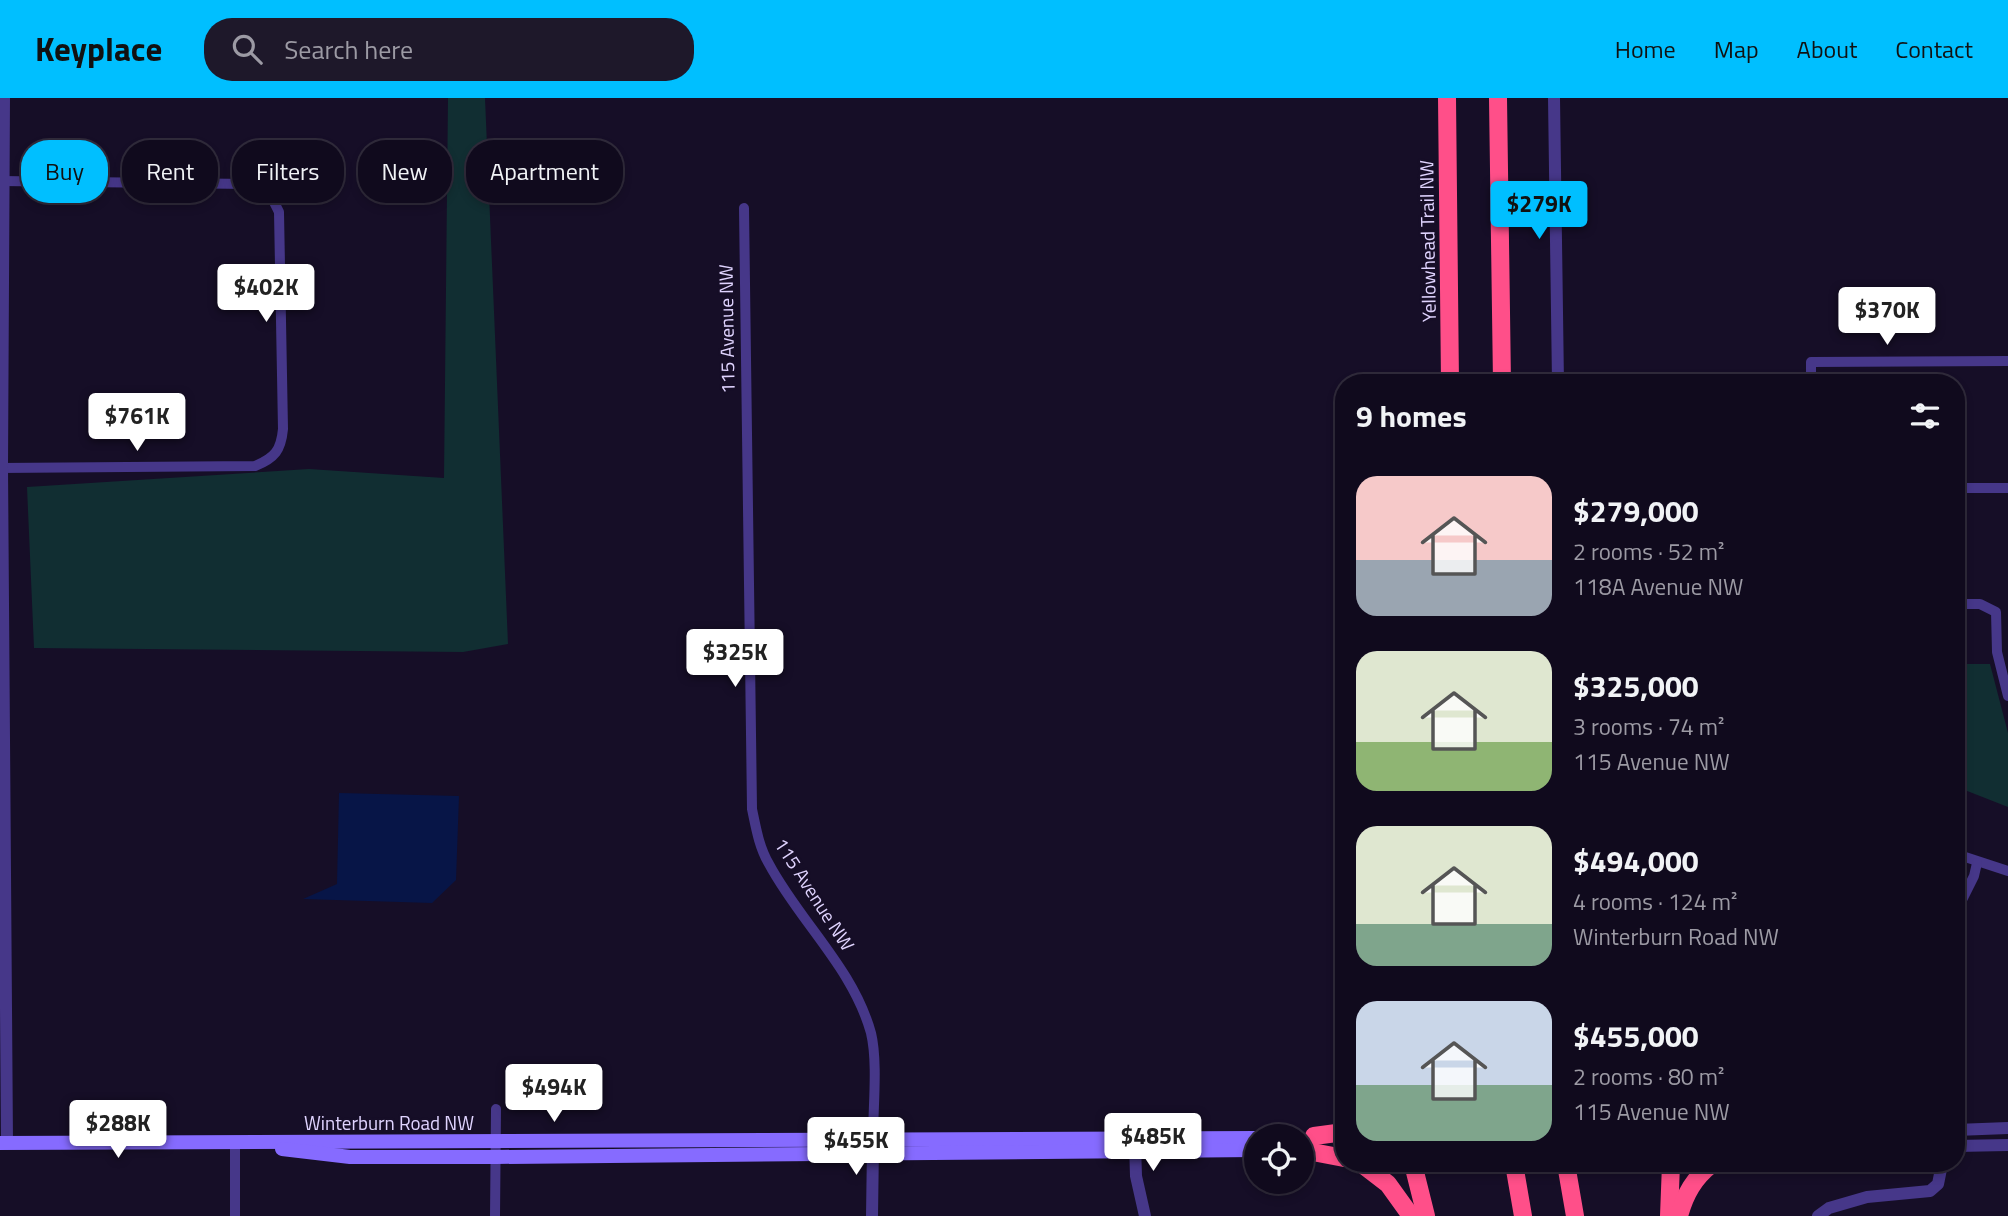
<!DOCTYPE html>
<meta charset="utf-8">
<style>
body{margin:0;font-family:"Titillium Web",sans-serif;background:#1e182a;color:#f1f3f6;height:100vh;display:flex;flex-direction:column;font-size:26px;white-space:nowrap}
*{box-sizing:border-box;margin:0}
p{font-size:23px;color:#9c9aa4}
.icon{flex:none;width:38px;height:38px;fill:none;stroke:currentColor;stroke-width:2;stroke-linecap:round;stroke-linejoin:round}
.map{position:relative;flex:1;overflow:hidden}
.panel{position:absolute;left:1335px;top:276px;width:630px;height:798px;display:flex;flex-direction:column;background:#100a1d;border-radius:28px;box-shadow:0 4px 10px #0003,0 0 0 2px #302b3b}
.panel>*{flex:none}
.banner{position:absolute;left:21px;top:42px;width:665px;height:63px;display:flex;gap:14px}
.controls{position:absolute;left:1244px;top:1026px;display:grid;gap:14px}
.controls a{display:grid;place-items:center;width:70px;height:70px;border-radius:50%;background:#100a1d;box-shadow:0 4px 10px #0003,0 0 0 2px #302b3b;font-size:35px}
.price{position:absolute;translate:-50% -60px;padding:0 16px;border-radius:7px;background:#fff;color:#222;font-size:23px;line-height:46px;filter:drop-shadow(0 2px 4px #0008)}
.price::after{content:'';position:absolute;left:50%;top:42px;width:21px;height:16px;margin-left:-10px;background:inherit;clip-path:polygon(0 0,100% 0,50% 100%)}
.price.active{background:#00bfff;color:#111}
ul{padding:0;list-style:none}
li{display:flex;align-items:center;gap:21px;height:175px;padding:0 21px}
li span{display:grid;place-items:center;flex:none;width:196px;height:140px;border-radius:21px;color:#555}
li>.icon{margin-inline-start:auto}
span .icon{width:84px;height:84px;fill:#fffc;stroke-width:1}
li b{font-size:30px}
h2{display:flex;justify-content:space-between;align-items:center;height:84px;padding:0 21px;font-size:30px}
.tag{padding:0 24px;border-radius:28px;background:#100a1d;box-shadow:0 4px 10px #0003,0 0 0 2px #302b3b;font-size:24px;line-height:63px}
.tag.active{background:#00bfff;color:#111}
header{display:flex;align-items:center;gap:42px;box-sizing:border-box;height:98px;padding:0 35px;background:#00bfff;color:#111}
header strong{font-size:33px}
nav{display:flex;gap:38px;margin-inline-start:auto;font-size:24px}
.search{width:490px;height:63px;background:#1e182a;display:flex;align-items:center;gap:18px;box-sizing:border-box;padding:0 24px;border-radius:28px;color:#9c9aa4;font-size:26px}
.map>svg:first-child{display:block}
.green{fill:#112e32}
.water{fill:#071547}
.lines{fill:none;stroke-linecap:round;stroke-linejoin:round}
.minor{stroke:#463789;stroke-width:10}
.tertiary{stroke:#463789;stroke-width:12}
.secondary{stroke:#866bff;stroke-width:14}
.motorway{stroke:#ff4f89;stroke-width:18}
.labels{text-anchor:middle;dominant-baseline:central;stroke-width:5;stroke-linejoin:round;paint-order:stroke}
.street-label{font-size:19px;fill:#e0d4ff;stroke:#160e27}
</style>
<header>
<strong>Keyplace</strong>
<div class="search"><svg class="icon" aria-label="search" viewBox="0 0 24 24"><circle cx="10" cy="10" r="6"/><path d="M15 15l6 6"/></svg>Search here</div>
<nav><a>Home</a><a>Map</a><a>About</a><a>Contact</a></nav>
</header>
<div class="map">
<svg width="2008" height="1118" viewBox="0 0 2008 1118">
<rect width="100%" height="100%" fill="#160e27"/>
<g class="green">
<polygon points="448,0 485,0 508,546 463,554 34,550 27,389 309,371 444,380"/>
<polygon points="1957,566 1990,566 2008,635 2008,709 1957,689"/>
</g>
<polygon class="water" points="339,695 459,698 456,782 432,805 303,801 337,786"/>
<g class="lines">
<g class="minor">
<path d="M0,83L249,86L270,96L279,114L283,331C281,352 275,360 255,368L0,370"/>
<path d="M744,110L752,711C756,730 759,749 769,766C800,824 853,870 871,935C878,964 873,1010 873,1041"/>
<polyline points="1811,285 1811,264 2008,263"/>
<polyline points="1956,390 2008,390"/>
<polyline points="1956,506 1980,506 1996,514 1997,554 2008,598"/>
<polyline points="1956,756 2008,773"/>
<polyline points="1956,814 1974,778 1977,765"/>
<polyline points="235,1118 235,1045"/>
<polyline points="495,1118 496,1011"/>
</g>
<g class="tertiary">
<polyline points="4,0 2,370 7,1045"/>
<polyline points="1554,0 1558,285"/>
<polyline points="1956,1032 2008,1030"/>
<polyline points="1135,1046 1136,1078 1145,1118"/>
<polyline points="1956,1048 2008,1047"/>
<polyline points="872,1118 873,1048"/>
<polyline points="1818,1118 1829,1110 1867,1099 1930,1093 1938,1086 1942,1066"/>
</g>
<g class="secondary">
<polyline points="0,1045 1256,1040"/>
<polyline points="282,1051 350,1059 496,1059 1256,1052"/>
</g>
<g class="motorway">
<polyline points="1447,0 1450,285"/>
<polyline points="1498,0 1502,285"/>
<polyline points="1314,1038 1344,1034"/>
<polyline points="1302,1052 1344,1060"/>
<polyline points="1362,1066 1388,1086 1411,1118"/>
<polyline points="1413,1066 1426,1118"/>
<polyline points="1514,1066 1523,1118"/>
<polyline points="1566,1066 1575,1118"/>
<polyline points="1669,1118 1671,1066"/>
<path d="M1679,1118C1685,1096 1694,1080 1712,1066"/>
</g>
</g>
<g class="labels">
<g class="street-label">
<text transform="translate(1427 143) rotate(-91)">Yellowhead Trail NW</text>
<text transform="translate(726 231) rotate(-91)">115 Avenue NW</text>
<text transform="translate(815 796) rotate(57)">115 Avenue NW</text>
<text x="389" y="1024">Winterburn Road NW</text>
</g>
</g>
</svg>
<div class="controls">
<a><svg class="icon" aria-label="locate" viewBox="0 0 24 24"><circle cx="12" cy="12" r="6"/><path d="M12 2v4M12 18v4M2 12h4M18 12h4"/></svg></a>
</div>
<b class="price active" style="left:1539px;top:143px">$279K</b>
<b class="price" style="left:266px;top:226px">$402K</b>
<b class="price" style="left:1887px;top:249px">$370K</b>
<b class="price" style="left:137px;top:355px">$761K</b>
<b class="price" style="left:735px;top:591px">$325K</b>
<b class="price" style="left:554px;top:1026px">$494K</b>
<b class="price" style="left:118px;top:1062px">$288K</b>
<b class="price" style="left:1153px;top:1075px">$485K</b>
<b class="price" style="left:856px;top:1079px">$455K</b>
<div class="banner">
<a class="tag active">Buy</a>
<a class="tag">Rent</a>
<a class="tag">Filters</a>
<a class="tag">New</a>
<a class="tag">Apartment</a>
</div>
<section class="panel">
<h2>9 homes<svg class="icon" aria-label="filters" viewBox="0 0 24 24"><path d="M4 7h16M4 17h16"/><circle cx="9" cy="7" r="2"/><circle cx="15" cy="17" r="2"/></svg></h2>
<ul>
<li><span style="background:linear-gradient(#f6c9c9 60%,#9aa5b1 0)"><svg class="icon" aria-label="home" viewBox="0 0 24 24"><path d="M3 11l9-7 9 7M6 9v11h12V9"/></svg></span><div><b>$279,000</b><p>2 rooms · 52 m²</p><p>118A Avenue NW</p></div></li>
<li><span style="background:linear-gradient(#dfe7d0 65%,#8fb573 0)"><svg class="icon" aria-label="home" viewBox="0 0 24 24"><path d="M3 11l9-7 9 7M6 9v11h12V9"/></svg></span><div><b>$325,000</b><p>3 rooms · 74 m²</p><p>115 Avenue NW</p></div></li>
<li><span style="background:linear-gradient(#dfe7d0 70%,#7fa58c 0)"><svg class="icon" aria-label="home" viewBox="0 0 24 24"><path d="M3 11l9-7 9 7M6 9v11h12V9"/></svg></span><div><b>$494,000</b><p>4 rooms · 124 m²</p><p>Winterburn Road NW</p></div></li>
<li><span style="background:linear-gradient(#c9d6e8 60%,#7fa58c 0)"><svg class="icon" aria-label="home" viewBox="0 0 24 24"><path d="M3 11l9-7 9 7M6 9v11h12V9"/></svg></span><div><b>$455,000</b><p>2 rooms · 80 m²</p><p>115 Avenue NW</p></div></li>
</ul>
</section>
</div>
